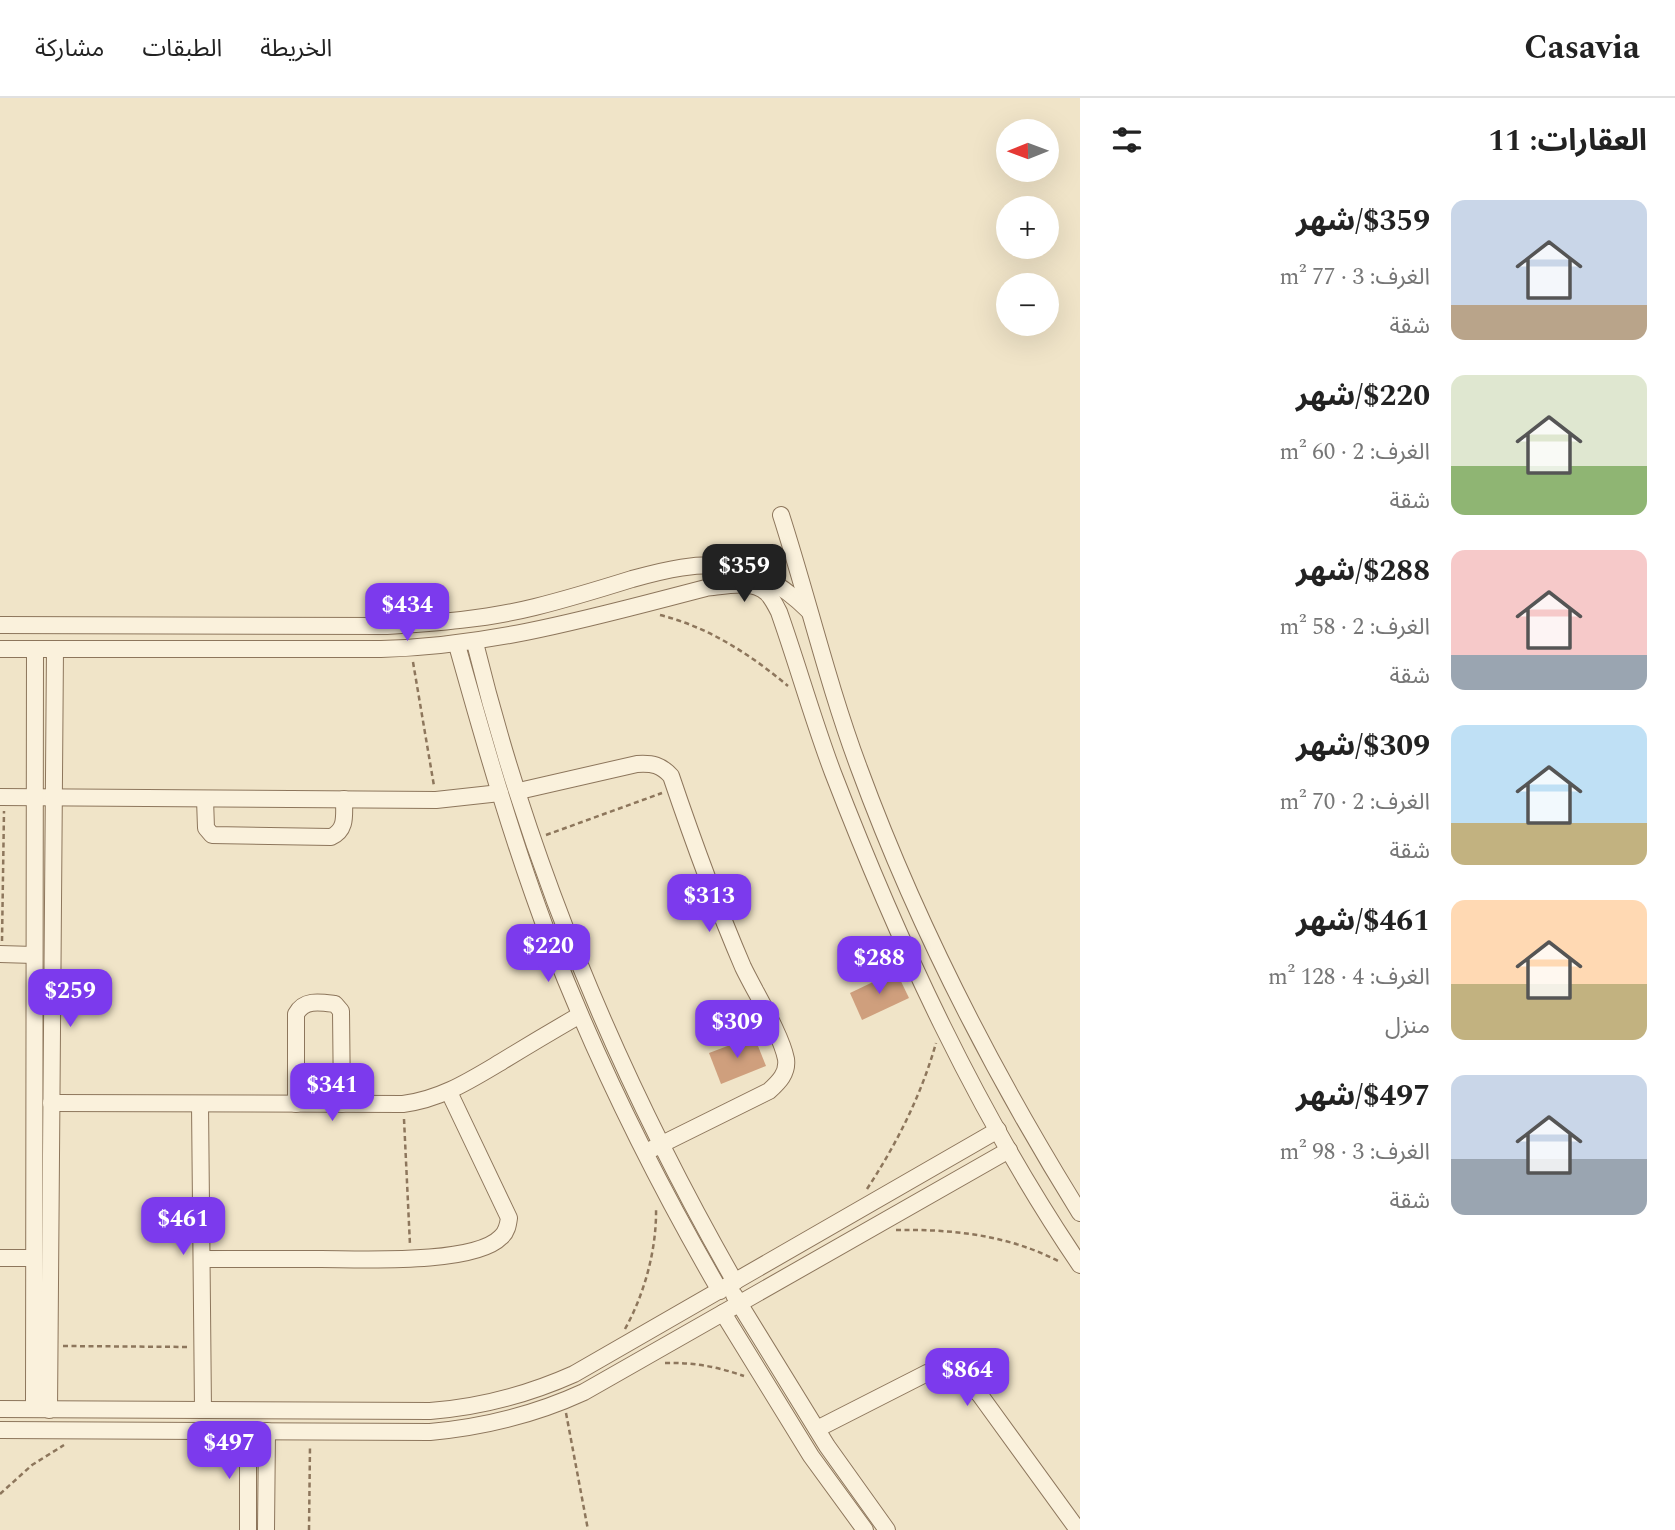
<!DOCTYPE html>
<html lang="ar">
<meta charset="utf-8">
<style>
body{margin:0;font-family:Spectral,"Noto Sans Arabic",serif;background:#f2f2f2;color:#222;direction:rtl;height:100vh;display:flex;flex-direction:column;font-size:26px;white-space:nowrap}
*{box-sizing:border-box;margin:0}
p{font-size:23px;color:#767676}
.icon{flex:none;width:38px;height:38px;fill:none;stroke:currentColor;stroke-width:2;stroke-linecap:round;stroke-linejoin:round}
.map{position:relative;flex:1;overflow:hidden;direction:ltr}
.sheet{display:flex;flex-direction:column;background:#fff;width:595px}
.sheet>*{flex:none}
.needle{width:46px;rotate:269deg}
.buttons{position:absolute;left:996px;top:21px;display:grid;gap:14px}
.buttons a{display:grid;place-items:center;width:63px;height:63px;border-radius:50%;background:#fff;box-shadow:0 7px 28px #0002;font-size:35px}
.price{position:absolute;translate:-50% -60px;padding:0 16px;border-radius:14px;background:#7c3aed;color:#fff;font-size:23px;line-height:46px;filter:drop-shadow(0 2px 4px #0008)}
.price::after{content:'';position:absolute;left:50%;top:42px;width:21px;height:16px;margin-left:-10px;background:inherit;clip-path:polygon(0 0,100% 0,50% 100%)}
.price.current{background:#222;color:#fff}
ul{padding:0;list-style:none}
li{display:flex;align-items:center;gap:21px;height:175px;padding:0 28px}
li span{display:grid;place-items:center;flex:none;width:196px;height:140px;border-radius:14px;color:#555}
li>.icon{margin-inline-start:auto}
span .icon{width:84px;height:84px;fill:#fffc;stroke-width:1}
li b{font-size:30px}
h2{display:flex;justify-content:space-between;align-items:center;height:84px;padding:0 28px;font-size:30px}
header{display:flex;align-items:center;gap:42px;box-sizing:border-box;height:98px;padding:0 35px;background:#fff;border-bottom:2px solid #e0e0e0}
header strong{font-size:33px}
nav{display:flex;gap:38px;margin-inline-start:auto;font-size:24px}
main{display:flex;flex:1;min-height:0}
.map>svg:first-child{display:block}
.building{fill:#cf9f7d}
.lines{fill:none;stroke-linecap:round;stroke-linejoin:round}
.minor-casing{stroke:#8d765c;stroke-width:18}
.path{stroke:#8d765c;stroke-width:2.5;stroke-dasharray:5 3.5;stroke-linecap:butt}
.minor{stroke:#faf1dc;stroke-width:16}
</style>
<header>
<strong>Casavia</strong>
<nav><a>الخريطة</a><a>الطبقات</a><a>مشاركة</a></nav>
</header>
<main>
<section class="sheet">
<h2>العقارات: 11<svg class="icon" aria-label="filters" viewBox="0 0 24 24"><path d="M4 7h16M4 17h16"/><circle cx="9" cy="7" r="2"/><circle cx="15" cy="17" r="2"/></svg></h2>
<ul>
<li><span style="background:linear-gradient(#c9d6e8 75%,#b9a48a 0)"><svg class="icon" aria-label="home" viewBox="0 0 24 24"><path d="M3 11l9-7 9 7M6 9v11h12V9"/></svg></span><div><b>$359/شهر</b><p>الغرف: 3 · 77 m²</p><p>شقة</p></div></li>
<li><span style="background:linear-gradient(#dfe7d0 65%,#8fb573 0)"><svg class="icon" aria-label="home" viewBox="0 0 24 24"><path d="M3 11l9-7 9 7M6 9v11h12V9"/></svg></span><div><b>$220/شهر</b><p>الغرف: 2 · 60 m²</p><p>شقة</p></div></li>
<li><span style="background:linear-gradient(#f6c9c9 75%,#9aa5b1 0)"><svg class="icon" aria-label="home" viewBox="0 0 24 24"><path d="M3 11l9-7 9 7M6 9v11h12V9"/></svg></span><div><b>$288/شهر</b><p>الغرف: 2 · 58 m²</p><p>شقة</p></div></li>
<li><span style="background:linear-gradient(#bfe0f5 70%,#c2b280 0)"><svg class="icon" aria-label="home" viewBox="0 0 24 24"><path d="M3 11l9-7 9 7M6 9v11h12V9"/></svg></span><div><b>$309/شهر</b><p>الغرف: 2 · 70 m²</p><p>شقة</p></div></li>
<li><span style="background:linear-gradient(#ffd9b3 60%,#c2b280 0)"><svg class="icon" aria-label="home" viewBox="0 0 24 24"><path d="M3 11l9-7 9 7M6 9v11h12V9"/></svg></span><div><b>$461/شهر</b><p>الغرف: 4 · 128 m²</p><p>منزل</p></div></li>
<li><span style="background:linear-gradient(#c9d6e8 60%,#9aa5b1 0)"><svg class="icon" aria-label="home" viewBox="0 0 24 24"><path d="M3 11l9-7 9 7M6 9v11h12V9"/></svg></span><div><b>$497/شهر</b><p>الغرف: 3 · 98 m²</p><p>شقة</p></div></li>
</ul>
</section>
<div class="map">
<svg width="1080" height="1432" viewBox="0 0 1080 1432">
<rect width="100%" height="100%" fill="#f0e4c8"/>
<g class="building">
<polygon points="896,873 909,900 862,922 850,895"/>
<polygon points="754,938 766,968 721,986 709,955"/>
</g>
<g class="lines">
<g class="minor-casing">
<g id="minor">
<path d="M781,417C808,501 828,587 859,670C916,825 993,975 1080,1115"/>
<path d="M0,527L387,528C436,525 487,521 535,509C567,501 600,491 632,481C703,461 752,456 809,513"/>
<path d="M475,545C530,769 620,983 735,1184"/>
<path d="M457,547C485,647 514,748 551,845C598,966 655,1081 720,1193"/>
<path d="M0,551H381C495,548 597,518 706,490C725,488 752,481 767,495C772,500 776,508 779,514C798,568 813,622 833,675C899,846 977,1015 1080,1167"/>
<path d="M519,693L637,666C653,665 661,667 671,678C693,743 716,806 743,869C755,894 781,936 786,961C788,975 779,984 769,993L652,1051"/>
<polyline points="0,699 436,702 500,695"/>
<path d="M205,701L206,730L212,737L331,739C347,732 344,717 344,701"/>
<polyline points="0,856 34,857"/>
<path d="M51,1005L403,1006C441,1001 469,983 501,964C527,948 554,932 580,917"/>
<polyline points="200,1006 203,1312"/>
<path d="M296,1006V916C304,901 320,904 335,906L341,913L342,1006"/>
<polyline points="0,1160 34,1160"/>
<path d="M202,1161C241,1161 281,1161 321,1161C360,1161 474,1167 501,1139C507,1134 508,1127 509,1120L449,994"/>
<polyline points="734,1197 827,1348 887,1432"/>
<polyline points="723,1215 811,1358 865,1432"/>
<path d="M0,1311L430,1313C481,1309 527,1297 574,1276L998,1032"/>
<polyline points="34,1311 35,551"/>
<polyline points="49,1312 55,551"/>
<polyline points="817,1331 927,1275 948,1272 960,1275 980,1297 1078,1432"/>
<path d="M0,1332L430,1334C485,1329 534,1317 584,1294L1009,1052"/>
<polyline points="248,1432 248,1333"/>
<polyline points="266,1432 267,1333"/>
</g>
</g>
<g class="path">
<path d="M660,517C708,529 750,556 788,588"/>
<polyline points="413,564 434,688"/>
<polyline points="546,737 662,695"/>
<polyline points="2,843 4,713"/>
<polyline points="404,1021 410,1147"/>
<path d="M867,1091C897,1045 921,998 936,945"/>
<path d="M896,1132C952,1131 1009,1137 1060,1164"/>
<path d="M625,1231C645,1195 657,1150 656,1109"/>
<polyline points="63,1248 190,1249"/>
<path d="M665,1265C693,1264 718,1269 744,1278"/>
<polyline points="566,1315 588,1432"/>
<polyline points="0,1396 32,1367 64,1347"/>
<polyline points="309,1432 310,1348"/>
</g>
<use href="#minor" class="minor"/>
</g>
</svg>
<div class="buttons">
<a><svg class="needle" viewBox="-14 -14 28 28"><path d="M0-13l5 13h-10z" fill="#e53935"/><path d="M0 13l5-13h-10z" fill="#767676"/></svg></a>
<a>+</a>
<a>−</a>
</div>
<b class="price current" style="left:744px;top:506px">$359</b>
<b class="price" style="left:407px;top:545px">$434</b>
<b class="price" style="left:709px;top:836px">$313</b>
<b class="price" style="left:548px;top:886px">$220</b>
<b class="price" style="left:879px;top:898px">$288</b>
<b class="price" style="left:70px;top:931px">$259</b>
<b class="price" style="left:737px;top:962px">$309</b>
<b class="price" style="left:332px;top:1025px">$341</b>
<b class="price" style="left:183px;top:1159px">$461</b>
<b class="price" style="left:967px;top:1310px">$864</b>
<b class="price" style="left:229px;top:1383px">$497</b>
</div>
</main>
